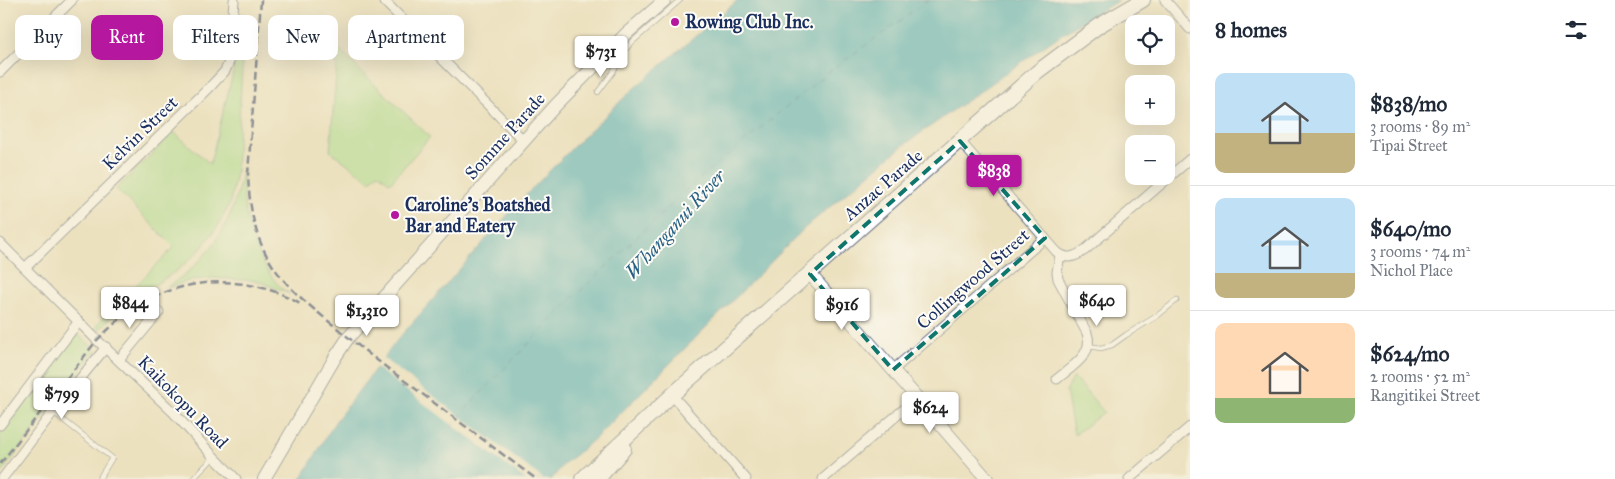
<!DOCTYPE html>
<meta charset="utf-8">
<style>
body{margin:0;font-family:"IM FELL Great Primer",serif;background:#f6f6f7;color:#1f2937;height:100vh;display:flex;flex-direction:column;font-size:19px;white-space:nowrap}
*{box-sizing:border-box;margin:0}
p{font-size:16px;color:#747a83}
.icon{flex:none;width:28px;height:28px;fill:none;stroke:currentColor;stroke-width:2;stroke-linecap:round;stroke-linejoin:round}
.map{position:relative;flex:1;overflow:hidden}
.details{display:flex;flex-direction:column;background:#fff;width:425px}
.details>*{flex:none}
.guide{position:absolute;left:15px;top:15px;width:475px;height:45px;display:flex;gap:10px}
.tools{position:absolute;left:1125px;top:15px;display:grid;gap:10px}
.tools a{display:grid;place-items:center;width:50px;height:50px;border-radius:10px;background:#fff;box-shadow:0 5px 20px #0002;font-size:25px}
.price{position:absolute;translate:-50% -42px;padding:0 11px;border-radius:5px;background:#fff;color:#222;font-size:16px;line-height:32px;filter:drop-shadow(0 1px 2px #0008)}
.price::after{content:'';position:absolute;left:50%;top:30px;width:15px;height:11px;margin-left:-8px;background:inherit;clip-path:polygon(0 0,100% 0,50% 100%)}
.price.current{background:#b5179e;color:#fff}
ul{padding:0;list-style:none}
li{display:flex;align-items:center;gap:15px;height:125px;padding:0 25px}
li+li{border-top:1px solid #e0e1e3}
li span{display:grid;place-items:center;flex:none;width:140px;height:100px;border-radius:10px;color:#555}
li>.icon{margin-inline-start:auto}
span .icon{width:60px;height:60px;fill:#fffc;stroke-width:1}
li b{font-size:21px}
h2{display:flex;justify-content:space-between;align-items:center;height:60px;padding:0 25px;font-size:21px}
.tag{padding:0 18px;border-radius:10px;background:#fff;box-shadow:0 5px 20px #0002;font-size:18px;line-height:45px}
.tag.current{background:#b5179e;color:#fff}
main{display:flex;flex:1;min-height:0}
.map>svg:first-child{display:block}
.green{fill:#a6dd8e;stroke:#608676}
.water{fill:#3eabbd;stroke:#2c6d8e}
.pier{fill:#ece1bf}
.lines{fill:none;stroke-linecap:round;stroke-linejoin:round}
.ferry{stroke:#296184;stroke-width:1;stroke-dasharray:6 5;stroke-linecap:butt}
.lane-casing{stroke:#646d80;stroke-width:6}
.street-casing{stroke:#646d80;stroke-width:11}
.secondary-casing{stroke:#646d80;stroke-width:14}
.primary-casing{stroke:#646d80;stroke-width:16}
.lane{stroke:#fff;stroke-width:4.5}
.street{stroke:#fff;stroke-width:9}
.secondary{stroke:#fff;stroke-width:12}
.primary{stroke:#fff;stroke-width:14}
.rail{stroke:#1b2f5e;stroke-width:2.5;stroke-dasharray:8 4;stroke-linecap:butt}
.marked{fill:none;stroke:#0f766e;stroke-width:4;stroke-dasharray:10 6;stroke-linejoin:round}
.poi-dot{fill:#b5179e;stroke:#fdfcf7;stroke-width:2}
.labels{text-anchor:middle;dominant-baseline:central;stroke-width:4;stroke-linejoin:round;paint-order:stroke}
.poi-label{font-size:18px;font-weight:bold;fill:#1b2f5e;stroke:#fdfcf7;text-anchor:start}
.street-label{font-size:18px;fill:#1b2f5e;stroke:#fdfcf7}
.water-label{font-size:19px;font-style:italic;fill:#296184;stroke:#fdfcf7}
</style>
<main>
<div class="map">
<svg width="1190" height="479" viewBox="0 0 1190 479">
<rect width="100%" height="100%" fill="#fdfcf7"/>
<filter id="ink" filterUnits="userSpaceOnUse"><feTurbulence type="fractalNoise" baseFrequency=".02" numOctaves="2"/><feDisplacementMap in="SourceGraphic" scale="10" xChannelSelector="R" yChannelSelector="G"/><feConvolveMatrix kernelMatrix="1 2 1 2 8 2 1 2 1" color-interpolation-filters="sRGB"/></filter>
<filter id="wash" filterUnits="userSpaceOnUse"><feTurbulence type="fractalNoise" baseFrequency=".0096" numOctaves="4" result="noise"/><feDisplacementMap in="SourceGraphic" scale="20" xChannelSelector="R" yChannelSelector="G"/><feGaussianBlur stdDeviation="1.12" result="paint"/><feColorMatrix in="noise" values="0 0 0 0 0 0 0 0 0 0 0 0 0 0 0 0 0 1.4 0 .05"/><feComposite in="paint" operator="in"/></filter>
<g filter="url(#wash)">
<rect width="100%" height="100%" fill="#ece1bf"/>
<g class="green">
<polygon points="244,15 242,69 236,173 230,203 218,226 200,250 178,270 151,287 128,299 98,331 97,324 174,247 116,189 174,132 210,164 233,73 238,16"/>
<polygon points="338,49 430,137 390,183 378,173 370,181 330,151"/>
<path d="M243,167C243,179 243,191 244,202C248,230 264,280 290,294L258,281L215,278L191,280L165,289C174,282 184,276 192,268C223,240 236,207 243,167Z"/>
<polygon points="79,335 96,350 0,475 0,435 74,337"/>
<polygon points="1074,377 1104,412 1074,435 1066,391"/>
</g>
<polygon class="water" points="738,0 1119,0 1059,36 904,145 806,227 596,438 563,465 552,479 301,479 335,422 398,339 518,203 571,149 632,90"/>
<polygon class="pier" points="381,357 543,479 525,479 374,366"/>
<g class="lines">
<polyline class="ferry" points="410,479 470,404 574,297 694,183 831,70 929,0"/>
</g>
</g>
<g filter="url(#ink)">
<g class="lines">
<g class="lane-casing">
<g id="lane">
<polyline points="598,92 613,72 624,51 631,43 680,0"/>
<polyline points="1088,346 1101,348 1112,345 1126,335 1157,316 1177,300"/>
<polyline points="53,412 112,458 99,479"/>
<polyline points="193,479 214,457"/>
</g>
</g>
<g class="street-casing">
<g id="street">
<polyline points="383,0 523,140"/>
<polyline points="1165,0 1190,29"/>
<polyline points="0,72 72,0"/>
<path d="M960,141L1056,251C1066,261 1075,257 1085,250L1190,159"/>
<polyline points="0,243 97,340 173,412 214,457 236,479"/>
<polyline points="25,268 209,88 225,71 229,62 234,0"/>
<polyline points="119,360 159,312"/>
<polyline points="893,370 1045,238"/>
<path d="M1057,379C1071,367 1095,354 1087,333L1058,279L1057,272L1060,255"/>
<polyline points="672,395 746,479"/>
<polyline points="0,425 79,321"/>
<polyline points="2,479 53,412 106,347"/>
<polyline points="823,479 917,398"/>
<polyline points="1129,479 1190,427"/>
</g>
</g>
<g class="secondary-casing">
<g id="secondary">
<polyline points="810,274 987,479"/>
<polyline points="264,479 336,356 348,338 556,105 627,33 665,0"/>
</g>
</g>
<g class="primary-casing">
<g id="primary">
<polyline points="582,479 672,395 1037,72 1100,25 1143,0"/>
<polyline points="598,479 624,449"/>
</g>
</g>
<use href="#lane" class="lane"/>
<use href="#street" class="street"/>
<use href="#secondary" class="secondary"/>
<use href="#primary" class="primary"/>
<g class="rail">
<path d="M261,0L248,173C249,205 254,236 271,263C284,284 303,300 321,315C344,334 366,352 390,370C439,406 487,443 536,479"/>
<path d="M0,464L97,340C111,327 125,313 141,304C192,274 252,276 302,304"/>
</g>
</g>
</g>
<path d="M0 0H1190V479H0ZM960,141L1045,238L893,370L810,274Z" fill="#ece1bf" fill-opacity=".55" fill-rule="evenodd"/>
<path class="marked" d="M960,141L1045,238L893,370L810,274Z"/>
<g class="poi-dot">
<circle cx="675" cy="22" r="5"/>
<circle cx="395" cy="215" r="5"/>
</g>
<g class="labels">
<g class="poi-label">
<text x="685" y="22">Rowing Club Inc.</text>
<text x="405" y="205">Caroline's Boatshed<tspan x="405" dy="21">Bar and Eatery</tspan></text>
</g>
<g class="street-label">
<text transform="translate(140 133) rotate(-44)">Kelvin Street</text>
<text transform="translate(505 136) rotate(-48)">Somme Parade</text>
<text transform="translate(883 185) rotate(-41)">Anzac Parade</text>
<text transform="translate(973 279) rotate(-41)">Collingwood Street</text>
<text transform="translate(183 402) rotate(46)">Kaikokopu Road</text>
</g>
<g class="water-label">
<text transform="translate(675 224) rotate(-48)">Whanganui River</text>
</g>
</g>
</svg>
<div class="tools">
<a><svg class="icon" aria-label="locate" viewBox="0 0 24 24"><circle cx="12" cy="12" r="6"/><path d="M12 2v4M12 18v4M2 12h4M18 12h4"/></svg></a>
<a>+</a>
<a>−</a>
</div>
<b class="price" style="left:601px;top:78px">$731</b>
<b class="price current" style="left:994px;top:197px">$838</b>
<b class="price" style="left:1097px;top:327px">$640</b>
<b class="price" style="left:130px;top:329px">$844</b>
<b class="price" style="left:842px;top:331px">$916</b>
<b class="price" style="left:367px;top:337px">$1,310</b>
<b class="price" style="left:62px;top:420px">$799</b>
<b class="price" style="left:930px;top:434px">$624</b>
<div class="guide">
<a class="tag">Buy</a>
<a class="tag current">Rent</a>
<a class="tag">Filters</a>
<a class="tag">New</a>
<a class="tag">Apartment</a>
</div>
</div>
<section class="details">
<h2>8 homes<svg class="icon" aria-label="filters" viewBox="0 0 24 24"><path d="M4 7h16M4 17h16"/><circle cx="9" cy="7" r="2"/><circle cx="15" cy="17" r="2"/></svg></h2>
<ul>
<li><span style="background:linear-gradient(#bfe0f5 60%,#c2b280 0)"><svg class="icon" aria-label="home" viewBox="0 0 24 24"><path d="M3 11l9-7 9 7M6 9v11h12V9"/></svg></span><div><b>$838/mo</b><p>3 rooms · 89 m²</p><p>Tipai Street</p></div></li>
<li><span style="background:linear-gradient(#bfe0f5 75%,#c2b280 0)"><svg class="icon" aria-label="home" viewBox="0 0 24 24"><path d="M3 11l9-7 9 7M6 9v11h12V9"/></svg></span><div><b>$640/mo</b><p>3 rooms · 74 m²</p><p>Nichol Place</p></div></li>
<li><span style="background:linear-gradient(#ffd9b3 75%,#8fb573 0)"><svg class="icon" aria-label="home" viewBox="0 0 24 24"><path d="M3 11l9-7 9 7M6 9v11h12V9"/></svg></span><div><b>$624/mo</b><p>2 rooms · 52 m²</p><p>Rangitikei Street</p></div></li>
</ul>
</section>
</main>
